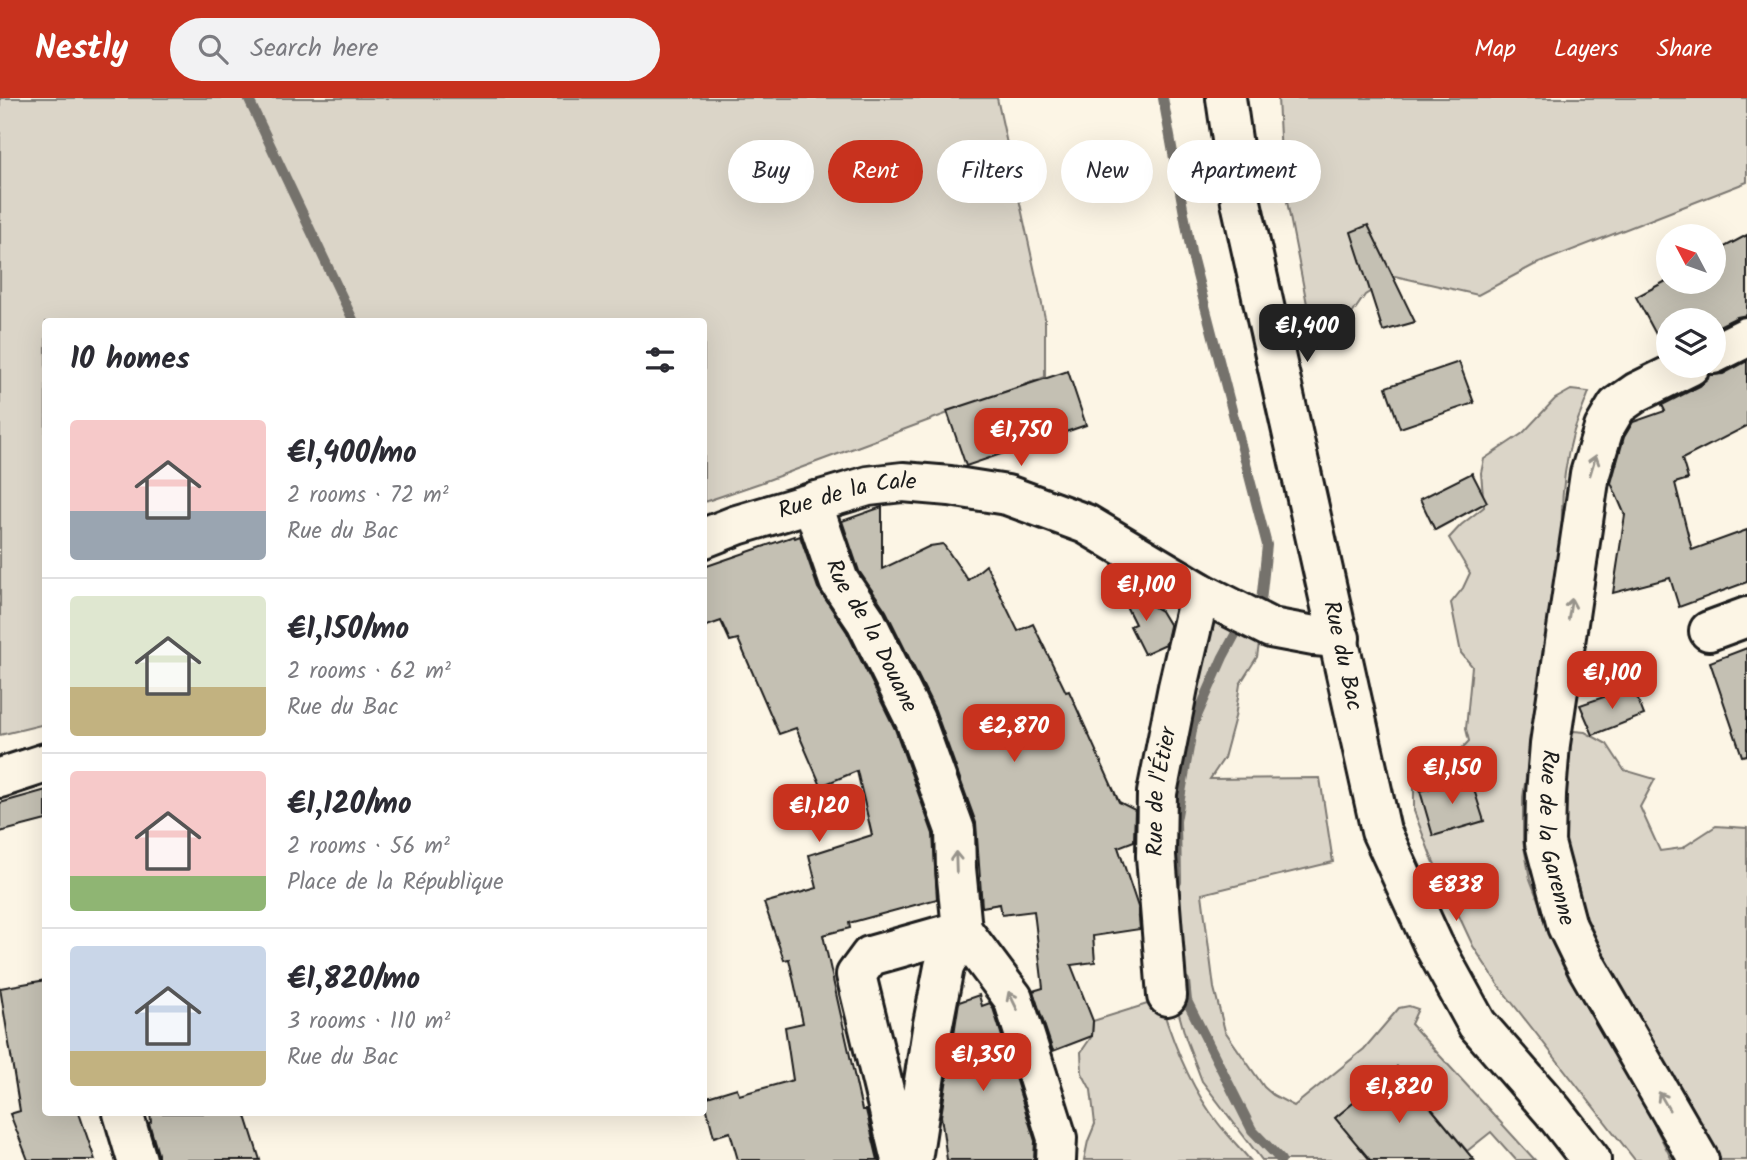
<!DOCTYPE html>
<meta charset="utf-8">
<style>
body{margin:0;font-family:Kalam,sans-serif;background:#f2f2f3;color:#2b2b33;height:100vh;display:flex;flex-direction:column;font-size:26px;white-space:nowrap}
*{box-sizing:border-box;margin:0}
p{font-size:23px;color:#7c7c81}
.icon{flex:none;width:38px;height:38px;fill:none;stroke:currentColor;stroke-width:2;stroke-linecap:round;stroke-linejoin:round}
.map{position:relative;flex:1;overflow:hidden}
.drawer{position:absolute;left:42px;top:220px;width:665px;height:798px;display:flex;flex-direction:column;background:#fff;border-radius:7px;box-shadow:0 7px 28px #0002}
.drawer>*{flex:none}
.top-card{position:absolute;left:728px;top:42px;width:665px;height:63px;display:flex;gap:14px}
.needle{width:46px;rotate:311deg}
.controls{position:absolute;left:1656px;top:126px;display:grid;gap:14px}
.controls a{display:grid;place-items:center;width:70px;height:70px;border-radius:50%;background:#fff;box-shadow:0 7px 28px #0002;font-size:35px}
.price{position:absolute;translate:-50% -60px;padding:0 16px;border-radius:14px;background:#c8321e;color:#fff;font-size:23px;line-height:46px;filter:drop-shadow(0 2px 4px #0008)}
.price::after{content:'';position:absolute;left:50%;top:42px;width:21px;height:16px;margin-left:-10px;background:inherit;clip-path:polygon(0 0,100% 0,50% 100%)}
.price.current{background:#222;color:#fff}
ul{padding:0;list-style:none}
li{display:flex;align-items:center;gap:21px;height:175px;padding:0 28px}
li+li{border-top:2px solid #e1e1e2}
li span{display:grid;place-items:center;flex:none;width:196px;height:140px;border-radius:7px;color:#555}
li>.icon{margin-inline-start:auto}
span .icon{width:84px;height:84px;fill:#fffc;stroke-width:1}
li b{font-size:30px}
h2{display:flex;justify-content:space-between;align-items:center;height:84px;padding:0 28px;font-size:30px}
.chip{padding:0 24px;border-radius:32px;background:#fff;box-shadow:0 7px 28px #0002;font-size:24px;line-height:63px}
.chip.current{background:#c8321e;color:#fff}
header{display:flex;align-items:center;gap:42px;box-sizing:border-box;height:98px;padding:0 35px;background:#c8321e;color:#fff}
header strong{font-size:33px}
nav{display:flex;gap:38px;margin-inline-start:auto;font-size:24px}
.search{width:490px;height:63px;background:#f2f2f3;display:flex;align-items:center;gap:18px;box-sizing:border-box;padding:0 24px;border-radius:38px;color:#7c7c81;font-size:26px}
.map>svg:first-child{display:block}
.green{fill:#dbd5c8;stroke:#7c7872;stroke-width:2}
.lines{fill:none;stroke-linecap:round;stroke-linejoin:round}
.stream{stroke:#75726c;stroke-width:10}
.building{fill:#c4c0b3;stroke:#1c1c1c;stroke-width:2}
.minor-casing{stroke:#1c1c1c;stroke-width:44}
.major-casing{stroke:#1c1c1c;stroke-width:44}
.minor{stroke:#fcf5e5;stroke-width:38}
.major{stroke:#fcf5e5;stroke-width:38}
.oneway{stroke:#97938b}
.labels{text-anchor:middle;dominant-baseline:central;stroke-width:7;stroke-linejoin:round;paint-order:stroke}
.street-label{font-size:23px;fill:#1c1c1c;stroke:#fcf5e5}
</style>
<header>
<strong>Nestly</strong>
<div class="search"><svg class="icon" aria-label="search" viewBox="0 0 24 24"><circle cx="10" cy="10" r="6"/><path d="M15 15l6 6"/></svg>Search here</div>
<nav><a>Map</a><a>Layers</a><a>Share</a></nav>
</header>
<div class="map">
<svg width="1747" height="1062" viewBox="0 0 1747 1062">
<rect width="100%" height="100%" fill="#fcf5e5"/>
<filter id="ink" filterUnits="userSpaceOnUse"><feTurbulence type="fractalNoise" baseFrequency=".0143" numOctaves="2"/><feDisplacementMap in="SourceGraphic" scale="14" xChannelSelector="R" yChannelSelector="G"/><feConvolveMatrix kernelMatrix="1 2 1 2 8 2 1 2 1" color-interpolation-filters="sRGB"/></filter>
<g filter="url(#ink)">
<g class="green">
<polygon points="0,0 997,0 1045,220 1045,279 760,385 704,404 704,224 46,224 45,626 0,637"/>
<polygon points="1278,0 1747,0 1747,84 1534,167 1478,197 1395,178 1365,197 1339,235 1314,242 1282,78"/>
<path d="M1571,292L1589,294C1584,308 1577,322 1573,336C1564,368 1561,402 1562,436L1523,699V743L1530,781L1540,807L1556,843L1628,974L1672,1062H1635L1499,888L1473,848L1431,758L1414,713V685L1451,662L1469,643L1466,631L1472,568L1461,555L1451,505L1463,490L1470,475L1449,440L1461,427L1484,409L1481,375L1484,361L1523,335L1555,301Z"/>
<polygon points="1208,515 1253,538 1259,546 1257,559 1240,586 1235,619 1224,660 1210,681 1320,680 1333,764 1202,796 1214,890 1225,933 1264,989 1273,997 1294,1008 1364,951 1399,910 1409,908 1418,911 1411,926 1535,1062 1516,1062 1491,1034 1467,1053 1397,969 1370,1062 1262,1062 1202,983 1186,941 1174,898 1162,777"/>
<polygon points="1574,633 1585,634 1607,646 1624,672 1655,681 1640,709 1660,753 1682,750 1716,728 1747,730 1747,1062 1714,1062 1584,828 1555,742 1561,646"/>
<path d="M1160,902C1173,946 1190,989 1218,1025C1228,1038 1240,1050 1250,1062H1084L1088,1043L1095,1026L1091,992L1082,975L1081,954L1092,938L1093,923Z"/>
</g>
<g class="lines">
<g class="stream">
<polyline points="248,0 354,224"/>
<polyline points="1163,0 1191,154 1267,447 1261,504 1237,533 1223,559 1193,627 1176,723 1177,784"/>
<polyline points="1185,883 1187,903 1252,1032 1281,1062"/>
</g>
</g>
<g class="building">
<polygon points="1368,127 1415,224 1383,233 1351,134"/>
<polygon points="1747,137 1747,217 1737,219 1713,231 1713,222 1668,222 1668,255 1666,255 1636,199 1668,182 1668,184 1713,184 1713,155"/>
<polygon points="1747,263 1747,328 1682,361 1688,381 1675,385 1692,452 1747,432 1747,484 1679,509 1670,480 1613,495 1625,417 1611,385 1624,339 1633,324 1665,313 1662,307 1700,288 1708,281 1709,277 1723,276"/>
<polygon points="1459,264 1474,305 1400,330 1386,289"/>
<polygon points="1068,273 1086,327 966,368 947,313"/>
<polygon points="1472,375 1487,404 1435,432 1420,401"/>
<polygon points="882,409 882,471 930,448 943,446 968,482 986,467 1018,533 1033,526 1066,594 1069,593 1119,704 1135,712 1134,743 1118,749 1138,809 1140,831 1093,838 1095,864 1071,867 1093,923 1092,938 1053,953 1033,893 1043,890 1034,813 1002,817 1000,806 982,809 976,725 935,612 886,513 859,473 842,423"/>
<polygon points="794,438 795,440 800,438 818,490 847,534 895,631 933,736 937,801 849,825 850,830 823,837 862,1012 866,1012 878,1062 738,1062 730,1034 714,1039 704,1000 737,990 739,997 793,982 785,929 803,925 789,861 784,862 764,805 817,790 809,757 872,737 857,673 821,688 796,630 779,636 738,541 730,543 721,523 704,529 704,469"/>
<polygon points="1116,488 1161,513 1170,528 1166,546 1144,556 1130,528 1135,526"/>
<polygon points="1747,550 1747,657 1742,658 1710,564"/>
<polygon points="1633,589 1644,617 1593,637 1580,607"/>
<polygon points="1470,679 1484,723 1433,738 1420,693"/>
<polygon points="46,692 46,722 0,734 0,705"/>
<polygon points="46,882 46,1015 79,1015 95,1062 28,1062 10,1016 20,1013 0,890"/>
<polygon points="979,897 982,908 990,905 993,910 1035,1043 1034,1062 947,1062 941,1018 959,904"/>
<polygon points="1397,969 1474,1062 1370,1062 1335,1020"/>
<polygon points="150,1015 245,1015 260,1062 158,1062 158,1056 149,1025 151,1024"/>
</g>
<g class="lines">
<g class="minor-casing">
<g id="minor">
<polyline points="1713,256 1747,239"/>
<path id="s1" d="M1690,268L1637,294L1617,308L1604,330L1590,376L1550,646L1546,696L1545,745L1567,828L1587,869L1699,1062"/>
<path id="s2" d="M816,403L818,422L839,483L866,523L915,622L955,732L956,770L962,832L1013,900L1057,1040L1056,1062"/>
<path id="s3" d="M704,440L737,427L868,388L903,384L950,388L1007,397L1086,426L1200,494L1271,530L1314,538L1340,540"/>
<polyline points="1709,533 1747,519"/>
<polyline points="0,680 46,665"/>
<path id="s4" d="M1167,898L1156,758L1157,695L1178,589L1200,494"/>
<polyline points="123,1015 137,1062"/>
<polyline points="901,1062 856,877 870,858 962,832 944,869 932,931 912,1062"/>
</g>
</g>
<g class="major-casing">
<g id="major">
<path id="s5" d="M1226,0L1241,104L1381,733L1433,846L1477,926L1553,1013L1591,1062"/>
</g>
</g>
<use href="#minor" class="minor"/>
<use href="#major" class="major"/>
</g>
<defs><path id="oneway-shaft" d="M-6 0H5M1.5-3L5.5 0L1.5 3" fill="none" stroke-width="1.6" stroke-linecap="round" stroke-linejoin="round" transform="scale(1.75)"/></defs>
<g class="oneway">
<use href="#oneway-shaft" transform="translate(1593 367) rotate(-73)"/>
<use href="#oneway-shaft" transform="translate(1570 511) rotate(-81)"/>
<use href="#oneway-shaft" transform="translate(956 764) rotate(-92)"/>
<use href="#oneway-shaft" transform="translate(1013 903) rotate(-116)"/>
<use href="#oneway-shaft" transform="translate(1664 1003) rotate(-120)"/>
</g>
</g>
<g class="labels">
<g class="street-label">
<text stroke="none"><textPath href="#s3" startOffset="150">Rue de la Cale</textPath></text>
<text stroke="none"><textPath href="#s2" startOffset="147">Rue de la Douane</textPath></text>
<text stroke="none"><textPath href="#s5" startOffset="570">Rue du Bac</textPath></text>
<text stroke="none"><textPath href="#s4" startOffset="205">Rue de l'Étier</textPath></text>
<text stroke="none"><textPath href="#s1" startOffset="525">Rue de la Garenne</textPath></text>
</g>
</g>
</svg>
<div class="controls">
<a><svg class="needle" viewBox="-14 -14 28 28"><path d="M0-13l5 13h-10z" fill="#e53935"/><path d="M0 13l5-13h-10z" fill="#7c7c81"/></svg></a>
<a><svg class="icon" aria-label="layers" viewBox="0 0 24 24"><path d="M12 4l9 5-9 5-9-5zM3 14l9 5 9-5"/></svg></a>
</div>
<b class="price current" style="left:1307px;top:266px">€1,400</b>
<b class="price" style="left:1021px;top:370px">€1,750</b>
<b class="price" style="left:1146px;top:525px">€1,100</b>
<b class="price" style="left:1612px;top:613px">€1,100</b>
<b class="price" style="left:1014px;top:666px">€2,870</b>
<b class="price" style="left:1452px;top:708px">€1,150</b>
<b class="price" style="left:819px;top:746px">€1,120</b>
<b class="price" style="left:1456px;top:825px">€838</b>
<b class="price" style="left:983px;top:995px">€1,350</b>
<b class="price" style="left:1399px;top:1027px">€1,820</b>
<div class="top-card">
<a class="chip">Buy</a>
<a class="chip current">Rent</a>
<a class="chip">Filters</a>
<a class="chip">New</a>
<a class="chip">Apartment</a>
</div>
<section class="drawer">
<h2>10 homes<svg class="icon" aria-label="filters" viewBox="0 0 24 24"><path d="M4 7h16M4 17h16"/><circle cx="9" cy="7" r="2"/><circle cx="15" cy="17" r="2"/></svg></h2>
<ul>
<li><span style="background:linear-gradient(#f6c9c9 65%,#9aa5b1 0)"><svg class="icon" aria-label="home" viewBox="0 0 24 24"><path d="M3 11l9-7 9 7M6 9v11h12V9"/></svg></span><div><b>€1,400/mo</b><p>2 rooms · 72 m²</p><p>Rue du Bac</p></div></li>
<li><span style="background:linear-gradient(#dfe7d0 65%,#c2b280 0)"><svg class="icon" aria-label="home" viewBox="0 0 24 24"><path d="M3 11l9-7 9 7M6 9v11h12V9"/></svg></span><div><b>€1,150/mo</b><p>2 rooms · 62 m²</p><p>Rue du Bac</p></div></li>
<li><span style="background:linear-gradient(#f6c9c9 75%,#8fb573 0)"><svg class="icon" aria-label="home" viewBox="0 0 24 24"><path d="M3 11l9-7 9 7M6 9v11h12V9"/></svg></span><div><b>€1,120/mo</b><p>2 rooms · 56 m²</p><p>Place de la République</p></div></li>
<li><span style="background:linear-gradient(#c9d6e8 75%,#c2b280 0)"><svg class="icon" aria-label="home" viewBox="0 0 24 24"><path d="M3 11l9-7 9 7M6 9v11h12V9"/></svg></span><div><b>€1,820/mo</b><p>3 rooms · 110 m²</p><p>Rue du Bac</p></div></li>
</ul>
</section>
</div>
